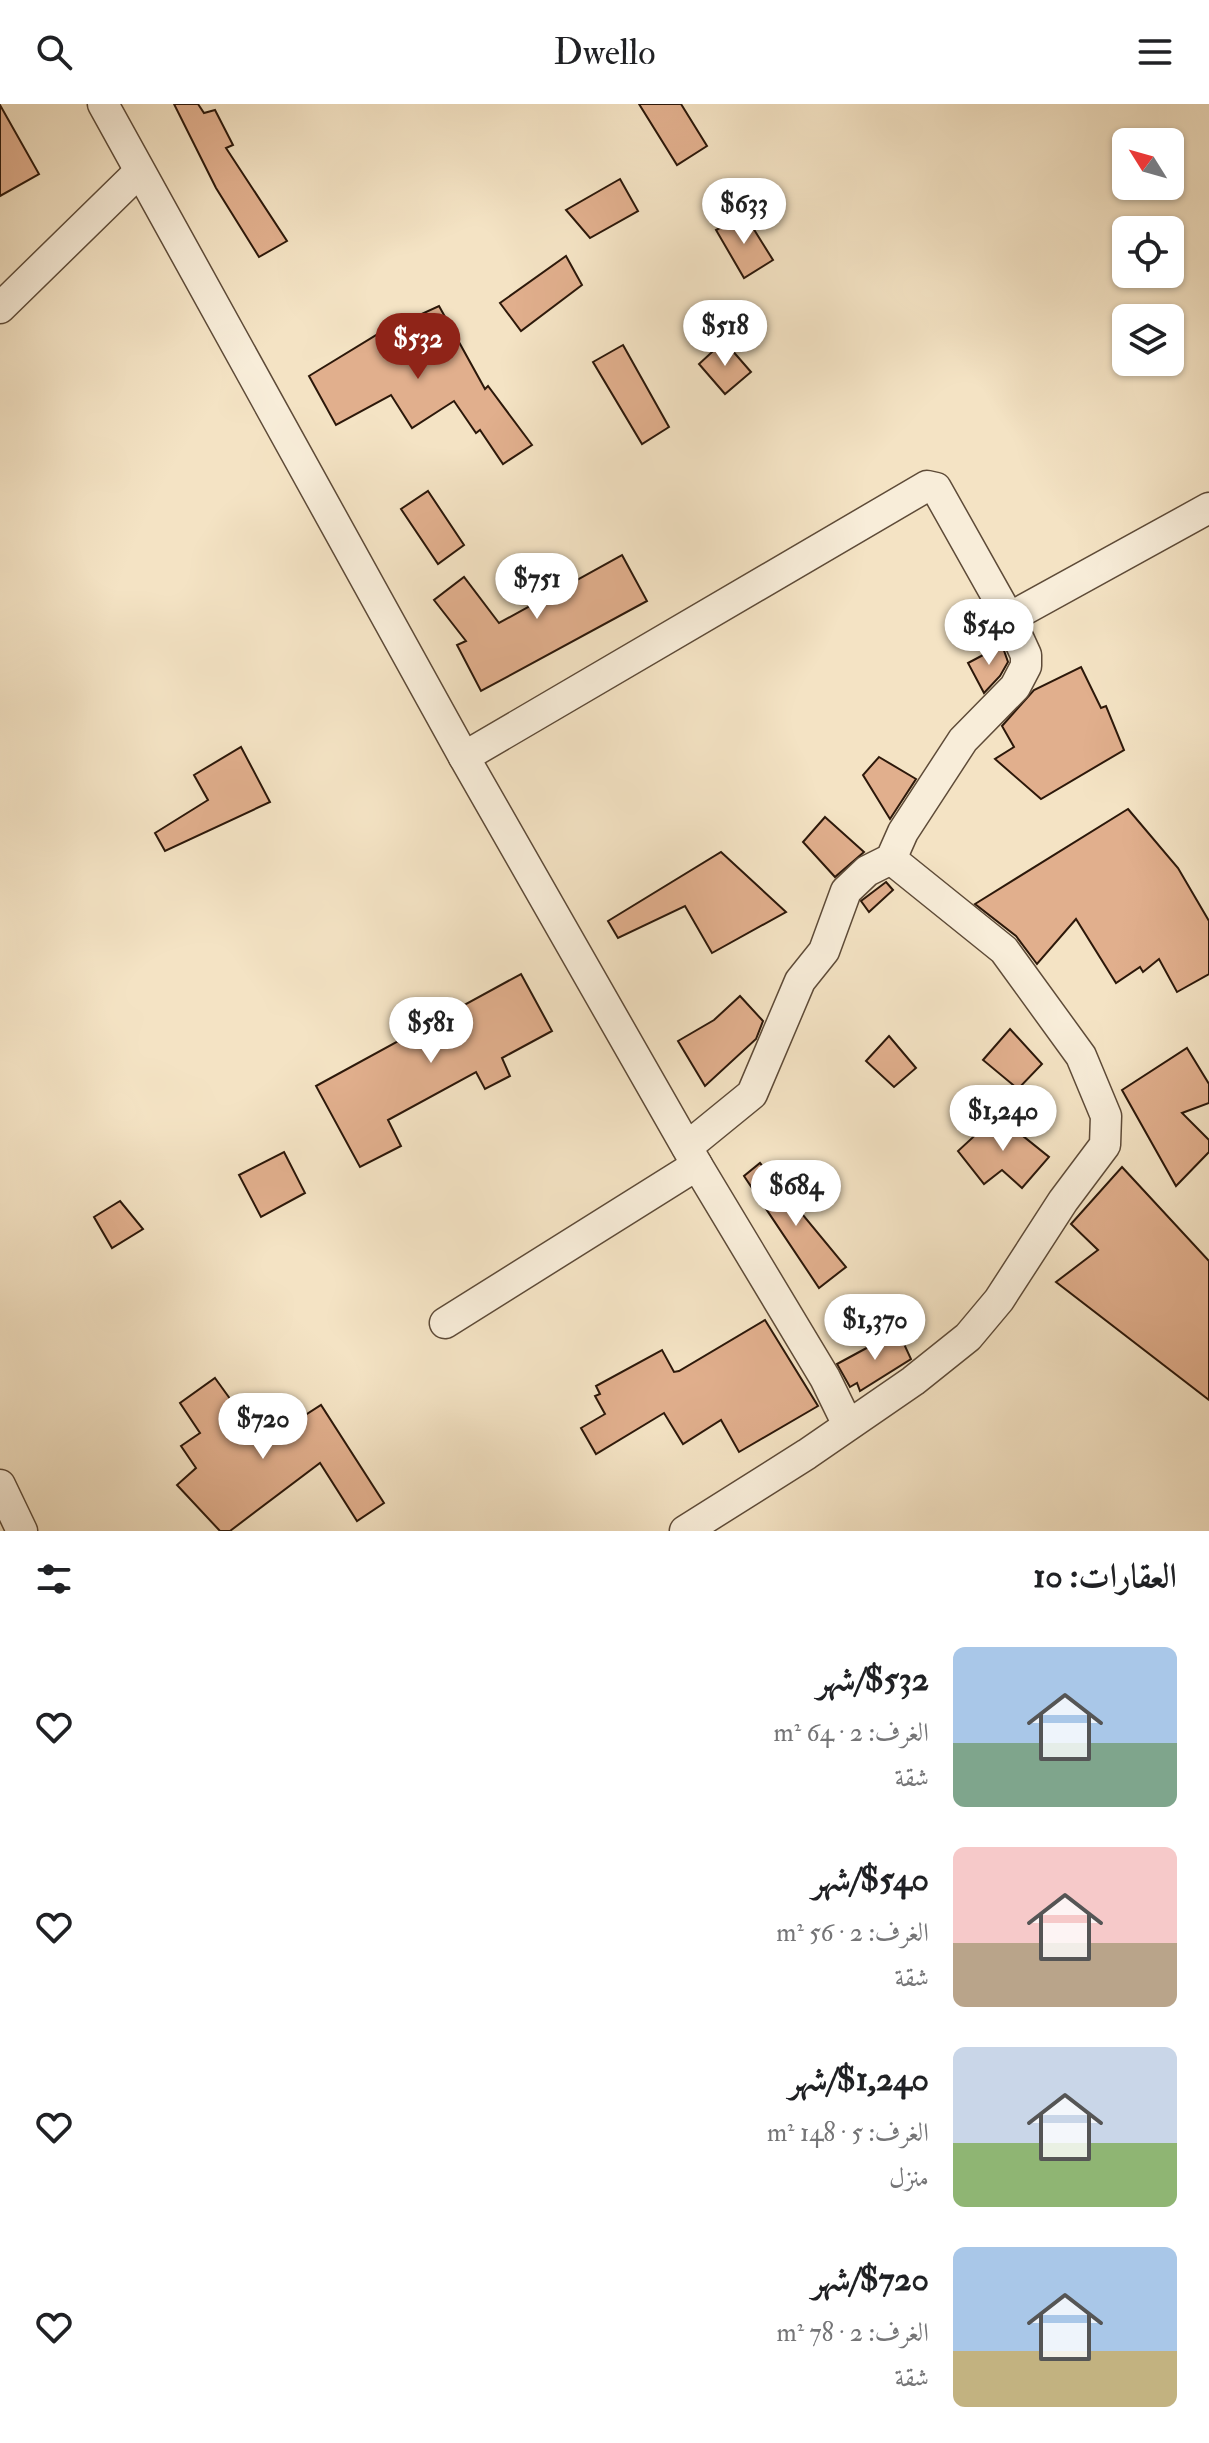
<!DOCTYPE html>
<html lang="ar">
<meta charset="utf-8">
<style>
body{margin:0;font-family:"IM FELL Double Pica",Amiri,serif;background:#f2f2f2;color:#202124;direction:rtl;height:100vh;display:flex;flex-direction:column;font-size:30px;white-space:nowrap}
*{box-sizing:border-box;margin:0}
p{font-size:26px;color:#757577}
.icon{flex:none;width:44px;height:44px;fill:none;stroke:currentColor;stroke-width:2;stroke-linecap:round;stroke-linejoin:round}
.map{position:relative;height:1427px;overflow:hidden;direction:ltr}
.details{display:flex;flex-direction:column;background:#fff;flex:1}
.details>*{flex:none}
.needle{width:52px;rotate:307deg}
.fabs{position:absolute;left:1112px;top:24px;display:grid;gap:16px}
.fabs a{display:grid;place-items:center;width:72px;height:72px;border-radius:12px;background:#fff;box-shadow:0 2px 6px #0004;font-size:40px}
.price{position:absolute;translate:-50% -68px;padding:0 18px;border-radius:28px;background:#fff;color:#222;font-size:26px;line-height:52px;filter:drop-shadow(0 2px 4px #0008)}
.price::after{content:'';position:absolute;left:50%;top:48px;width:24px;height:18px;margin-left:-12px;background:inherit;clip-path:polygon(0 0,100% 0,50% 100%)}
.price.on{background:#8f2418;color:#fff}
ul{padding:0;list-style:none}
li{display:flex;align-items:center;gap:24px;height:200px;padding:0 32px}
li span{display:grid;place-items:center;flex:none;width:224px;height:160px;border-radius:12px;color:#555}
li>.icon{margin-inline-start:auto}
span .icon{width:96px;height:96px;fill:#fffc;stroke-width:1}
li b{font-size:34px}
h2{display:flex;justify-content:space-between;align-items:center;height:96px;padding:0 32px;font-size:34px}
header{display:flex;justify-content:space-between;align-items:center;height:104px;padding:0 32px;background:#fff;font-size:36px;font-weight:600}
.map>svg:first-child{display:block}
.building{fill:#e1af8d;stroke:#2c180a;stroke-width:2}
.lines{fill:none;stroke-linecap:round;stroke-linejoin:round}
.street-casing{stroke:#5e4b38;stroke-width:33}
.street{stroke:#f8edd9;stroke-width:30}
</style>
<header><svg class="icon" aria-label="menu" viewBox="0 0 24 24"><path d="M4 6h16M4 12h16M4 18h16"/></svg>Dwello<svg class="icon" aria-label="search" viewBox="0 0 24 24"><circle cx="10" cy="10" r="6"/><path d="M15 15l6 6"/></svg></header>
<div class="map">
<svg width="1209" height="1427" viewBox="0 0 1209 1427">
<rect width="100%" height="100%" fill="#f4e3c4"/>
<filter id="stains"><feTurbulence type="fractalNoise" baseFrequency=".0025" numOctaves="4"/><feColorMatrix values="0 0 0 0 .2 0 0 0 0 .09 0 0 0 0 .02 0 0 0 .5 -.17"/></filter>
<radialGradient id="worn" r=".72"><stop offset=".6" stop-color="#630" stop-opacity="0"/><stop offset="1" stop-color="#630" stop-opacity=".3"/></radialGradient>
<g class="building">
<polygon points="174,0 198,0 204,9 215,6 233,41 226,44 287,137 259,153 216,84"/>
<polygon points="639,0 681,0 707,42 677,61"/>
<polygon points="0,1 39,70 0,92"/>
<polygon points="620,75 638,107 590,134 566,106"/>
<polygon points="745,111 773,156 744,174 716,126"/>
<polygon points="566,152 582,181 521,227 500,199"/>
<polygon points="439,202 485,285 488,282 532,341 503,360 480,326 476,329 454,297 412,324 391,291 336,321 309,272 378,230"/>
<polygon points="724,237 751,268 725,290 699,260"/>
<polygon points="623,241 669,323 642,340 593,258"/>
<polygon points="428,387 464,441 438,460 401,405"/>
<polygon points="622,451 647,497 481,587 457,541 466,537 434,496 464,473 499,519"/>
<polygon points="1002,541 1008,558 1000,572 984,589 968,559"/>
<polygon points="1081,563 1101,604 1106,602 1124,646 1041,695 995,655 1014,643 1002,622 1034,586"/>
<polygon points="241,643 270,698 165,747 155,729 208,696 194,671"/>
<polygon points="879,653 916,675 890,715 863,671"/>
<polygon points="1128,705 1178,764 1209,817 1209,870 1177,888 1159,855 1143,868 1140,863 1116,879 1076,815 1037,860 1016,832 975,800"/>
<polygon points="825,713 864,748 835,773 803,738"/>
<polygon points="721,748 786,808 712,849 685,802 618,834 608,817"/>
<polygon points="886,778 893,786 869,808 861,797"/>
<polygon points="521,870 552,927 502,954 510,972 485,985 476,968 388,1016 401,1042 360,1063 316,982"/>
<polygon points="740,892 763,917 756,935 705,982 678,937 714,916"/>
<polygon points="1010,925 1042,960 1018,985 983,956"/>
<polygon points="889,932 916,964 894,983 866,957"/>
<polygon points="1187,944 1209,980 1209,999 1182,1009 1209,1036 1209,1048 1176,1082 1122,986"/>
<polygon points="997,1011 1049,1053 1022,1084 1002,1066 984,1080 958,1047"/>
<polygon points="284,1048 305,1089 261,1113 239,1071"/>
<polygon points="760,1059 846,1163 819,1184 744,1072"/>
<polygon points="1122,1063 1209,1157 1209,1296 1056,1178 1098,1146 1071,1120"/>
<polygon points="120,1097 143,1125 112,1144 94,1113"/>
<polygon points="765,1216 818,1302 739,1348 721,1316 683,1340 664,1309 596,1350 581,1324 605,1310 595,1292 600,1290 596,1282 662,1246 674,1268 679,1267"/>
<polygon points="898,1227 911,1255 860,1287 857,1279 850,1283 837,1260"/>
<polygon points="215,1274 262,1339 321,1301 384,1399 357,1417 320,1359 230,1427 220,1427 177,1381 196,1364 181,1342 200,1329 180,1299"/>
</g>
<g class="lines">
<g class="street-casing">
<g id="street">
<polyline points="103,0 464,653 697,1061 825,1274 848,1321"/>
<polyline points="0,204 138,69"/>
<polyline points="464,653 927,382 936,384 1009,514 1209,404"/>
<polyline points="687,1043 752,990 800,877 824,847 846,787 867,767 891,755 903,728 963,636 1015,583 1026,562 1026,551 1009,514"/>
<polyline points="445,1219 697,1061"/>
<polyline points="0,1381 22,1427"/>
<polyline points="685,1427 807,1350 913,1277 968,1233 999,1196 1063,1097 1105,1041 1106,1012 1081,952 1004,846 891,755"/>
</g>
</g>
<use href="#street" class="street"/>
</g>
<rect width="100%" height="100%" filter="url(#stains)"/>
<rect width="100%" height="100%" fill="url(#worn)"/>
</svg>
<div class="fabs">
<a><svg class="needle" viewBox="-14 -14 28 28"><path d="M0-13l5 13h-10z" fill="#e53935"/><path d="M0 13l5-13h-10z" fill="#757577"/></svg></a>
<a><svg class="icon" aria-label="locate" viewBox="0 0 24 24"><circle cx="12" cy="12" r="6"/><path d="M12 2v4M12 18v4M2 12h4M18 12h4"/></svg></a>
<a><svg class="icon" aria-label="layers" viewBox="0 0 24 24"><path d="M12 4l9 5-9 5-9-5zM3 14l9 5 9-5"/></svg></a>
</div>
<b class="price" style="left:744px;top:142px">$633</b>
<b class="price" style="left:725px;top:264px">$518</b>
<b class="price on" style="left:418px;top:277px">$532</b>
<b class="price" style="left:537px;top:517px">$751</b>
<b class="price" style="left:989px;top:563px">$540</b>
<b class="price" style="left:431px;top:961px">$581</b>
<b class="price" style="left:1003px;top:1049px">$1,240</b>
<b class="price" style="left:796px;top:1124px">$684</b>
<b class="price" style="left:875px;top:1258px">$1,370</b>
<b class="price" style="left:263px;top:1357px">$720</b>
</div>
<section class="details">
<h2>العقارات: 10<svg class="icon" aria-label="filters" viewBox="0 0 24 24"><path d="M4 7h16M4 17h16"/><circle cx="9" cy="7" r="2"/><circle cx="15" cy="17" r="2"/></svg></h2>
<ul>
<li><span style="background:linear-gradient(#a9c7e8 60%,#7fa58c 0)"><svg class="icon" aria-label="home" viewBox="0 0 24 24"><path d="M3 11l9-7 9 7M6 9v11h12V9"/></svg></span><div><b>$532/شهر</b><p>الغرف: 2 · 64 m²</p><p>شقة</p></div><svg class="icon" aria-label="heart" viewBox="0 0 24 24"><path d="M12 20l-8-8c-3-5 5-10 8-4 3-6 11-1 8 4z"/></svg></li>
<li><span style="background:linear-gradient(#f6c9c9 60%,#b9a48a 0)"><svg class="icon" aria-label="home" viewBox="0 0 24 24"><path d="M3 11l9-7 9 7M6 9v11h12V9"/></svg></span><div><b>$540/شهر</b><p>الغرف: 2 · 56 m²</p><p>شقة</p></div><svg class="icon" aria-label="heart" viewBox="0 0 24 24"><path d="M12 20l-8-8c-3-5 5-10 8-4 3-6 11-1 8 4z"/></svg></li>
<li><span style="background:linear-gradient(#c9d6e8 60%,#8fb573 0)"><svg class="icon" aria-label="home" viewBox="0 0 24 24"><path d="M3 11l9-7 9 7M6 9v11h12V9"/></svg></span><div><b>$1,240/شهر</b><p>الغرف: 5 · 148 m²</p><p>منزل</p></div><svg class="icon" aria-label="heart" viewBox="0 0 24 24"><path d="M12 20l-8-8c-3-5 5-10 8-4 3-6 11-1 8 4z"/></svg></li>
<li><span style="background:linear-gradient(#a9c7e8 65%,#c2b280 0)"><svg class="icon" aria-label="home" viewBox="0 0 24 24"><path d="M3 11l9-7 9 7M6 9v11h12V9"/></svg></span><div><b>$720/شهر</b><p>الغرف: 2 · 78 m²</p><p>شقة</p></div><svg class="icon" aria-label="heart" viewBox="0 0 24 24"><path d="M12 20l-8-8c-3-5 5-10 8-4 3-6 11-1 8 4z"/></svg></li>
</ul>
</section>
